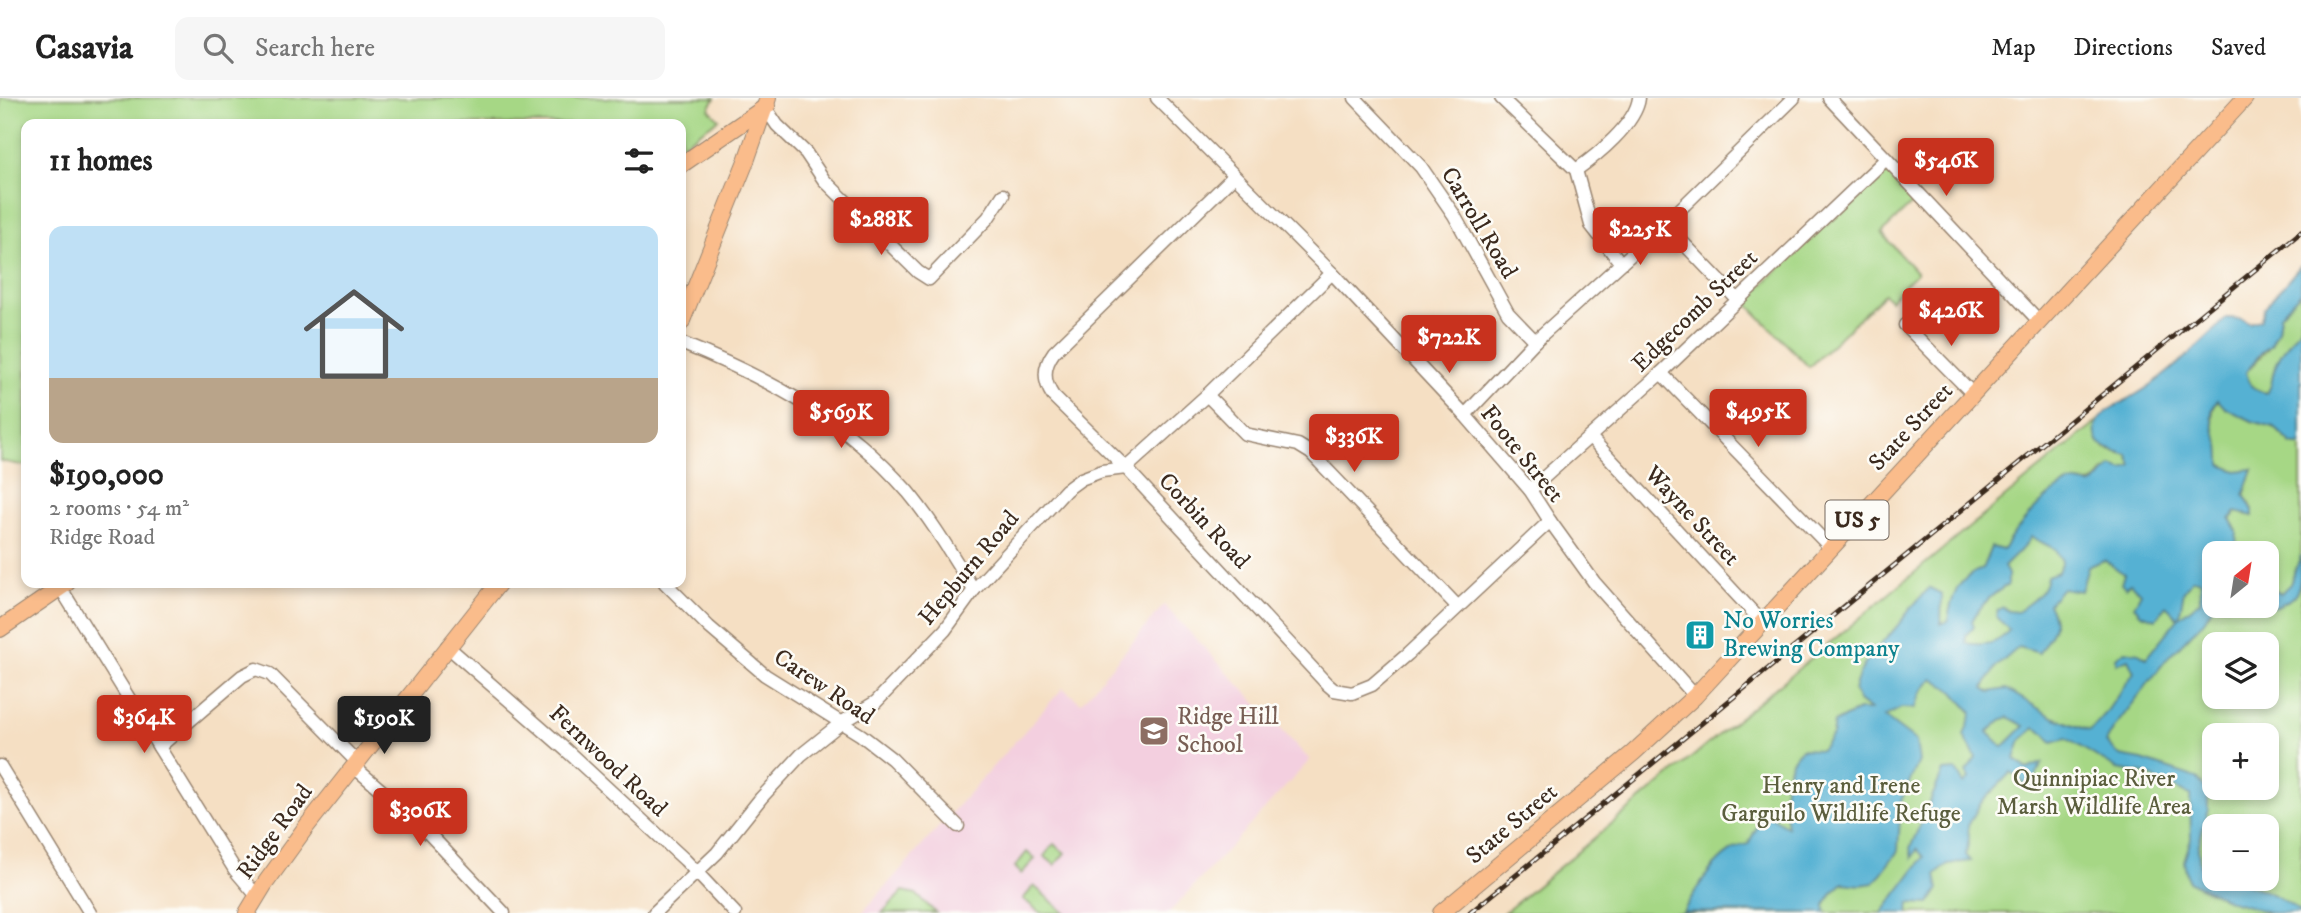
<!DOCTYPE html>
<meta charset="utf-8">
<style>
body{margin:0;font-family:"IM FELL DW Pica",serif;background:#f6f6f6;color:#222;height:100vh;display:flex;flex-direction:column;font-size:26px;white-space:nowrap}
*{box-sizing:border-box;margin:0}
p{font-size:23px;color:#767676}
.icon{flex:none;width:38px;height:38px;fill:none;stroke:currentColor;stroke-width:2;stroke-linecap:round;stroke-linejoin:round}
.map{position:relative;flex:1;overflow:hidden}
.panel{position:absolute;left:21px;top:21px;width:665px;height:469px;display:flex;flex-direction:column;background:#fff;border-radius:14px;box-shadow:0 4px 10px #0003}
.panel>*{flex:none}
.needle{width:46px;rotate:30deg}
.buttons{position:absolute;left:2202px;top:443px;display:grid;gap:14px}
.buttons a{display:grid;place-items:center;width:77px;height:77px;border-radius:14px;background:#fff;box-shadow:0 4px 10px #0003;font-size:35px}
.price{position:absolute;translate:-50% -60px;padding:0 16px;border-radius:7px;background:#c8321e;color:#fff;font-size:23px;line-height:46px;filter:drop-shadow(0 2px 4px #0008)}
.price::after{content:'';position:absolute;left:50%;top:42px;width:21px;height:16px;margin-left:-10px;background:inherit;clip-path:polygon(0 0,100% 0,50% 100%)}
.price.selected{background:#222;color:#fff}
ul{padding:0;list-style:none}
li{display:grid;align-content:center;gap:14px;height:371px;padding:0 28px}
li+li{border-top:2px solid #e0e0e0}
li span{display:grid;place-items:center;height:217px;border-radius:14px;color:#555}
li>.icon{margin-inline-start:auto}
span .icon{width:126px;height:126px;fill:#fffc;stroke-width:1}
li b{font-size:30px}
h2{display:flex;justify-content:space-between;align-items:center;height:84px;padding:0 28px;font-size:30px}
header{display:flex;align-items:center;gap:42px;box-sizing:border-box;height:98px;padding:0 35px;background:#fff;border-bottom:2px solid #e0e0e0}
header strong{font-size:33px}
nav{display:flex;gap:38px;margin-inline-start:auto;font-size:24px}
.search{width:490px;height:63px;background:#f6f6f6;display:flex;align-items:center;gap:18px;box-sizing:border-box;padding:0 24px;border-radius:14px;color:#767676;font-size:26px}
.map>svg:first-child{display:block}
.built{fill:#f3cfdf}
.green{fill:#a6d785;stroke:#708052;stroke-width:2;fill-rule:evenodd}
.water{fill:#55b1d3;stroke:#486e78;stroke-width:2;fill-rule:evenodd}
.lines{fill:none;stroke-linecap:round;stroke-linejoin:round}
.minor-casing{stroke:#988470;stroke-width:15}
.major-casing{stroke:#988470;stroke-width:18}
.minor{stroke:#fff;stroke-width:12}
.major{stroke:#fabc8b;stroke-width:16}
.rail-casing{stroke:#3b2a1e;stroke-width:5}
.rail{stroke:#fdfcf7;stroke-width:2.5;stroke-dasharray:8;stroke-linecap:butt}
.labels{text-anchor:middle;dominant-baseline:central;stroke-width:5;stroke-linejoin:round;paint-order:stroke}
.shield{fill:#fdfcf7;stroke:#75695f;stroke-width:2}
.shield-label{font-size:23px;font-weight:bold;fill:#3b2a1e}
.street-label{font-size:24px;fill:#3b2a1e;stroke:#fdfcf7}
.culture-label{font-size:24px;fill:#0d838f;stroke:#fdfcf7;text-anchor:start}
.education-label{font-size:24px;fill:#785e54;stroke:#fdfcf7;text-anchor:start}
.park-label{font-size:24px;fill:#5b5e3d;stroke:#fdfcf7}
</style>
<header>
<strong>Casavia</strong>
<div class="search"><svg class="icon" aria-label="search" viewBox="0 0 24 24"><circle cx="10" cy="10" r="6"/><path d="M15 15l6 6"/></svg>Search here</div>
<nav><a>Map</a><a>Directions</a><a>Saved</a></nav>
</header>
<div class="map">
<svg width="2301" height="815" viewBox="0 0 2301 815">
<rect width="100%" height="100%" fill="#fdfcf7"/>
<filter id="ink" filterUnits="userSpaceOnUse"><feTurbulence type="fractalNoise" baseFrequency=".0143" numOctaves="2"/><feDisplacementMap in="SourceGraphic" scale="14" xChannelSelector="R" yChannelSelector="G"/><feConvolveMatrix kernelMatrix="1 2 1 2 8 2 1 2 1" color-interpolation-filters="sRGB"/></filter>
<filter id="wash" filterUnits="userSpaceOnUse"><feTurbulence type="fractalNoise" baseFrequency=".00686" numOctaves="4" result="noise"/><feDisplacementMap in="SourceGraphic" scale="28" xChannelSelector="R" yChannelSelector="G"/><feGaussianBlur stdDeviation="1.57" result="paint"/><feColorMatrix in="noise" values="0 0 0 0 0 0 0 0 0 0 0 0 0 0 0 0 0 1.4 0 .05"/><feComposite in="paint" operator="in"/></filter>
<g filter="url(#wash)">
<rect width="100%" height="100%" fill="#f5dfc3"/>
<polygon class="built" points="1164,507 1310,662 1169,815 862,815 1063,590 1081,605"/>
<g class="green">
<polygon points="0,0 715,0 709,11 719,21 681,47 681,26 26,26 26,368 0,363"/>
<polygon points="1883,75 1891,77 1916,102 1882,135 1917,175 1890,202 1884,196 1809,269 1745,204 1868,84"/>
<path d="M2301,194V229L2279,262L2274,273L2272,287L2267,295C2253,292 2249,287 2246,274L2271,247L2278,232L2280,217Z"/>
<path d="M2218,302L2252,323L2274,329L2292,346L2301,348V815H1504L2101,320L2096,330L2105,351L2128,357L2132,368L2124,372L2104,373C2096,386 2090,386 2076,384L2214,461V508H2266V455H2222L2237,433L2230,421L2236,414L2253,418V411L2244,397L2253,372L2237,373L2221,367C2220,344 2204,321 2218,302ZM2214,546H2266V598H2214ZM2214,637H2266V690H2214ZM2214,728H2266V780H2214Z"/>
<polygon points="1054,746 1065,755 1055,767 1044,758"/>
<polygon points="1027,754 1035,761 1021,776 1015,769"/>
<polygon points="1034,788 1065,815 1041,815 1023,801"/>
<polygon points="903,793 916,796 936,815 882,815"/>
</g>
<g class="water">
<path d="M2301,167V194L2280,217L2278,232L2271,247L2261,255L2246,274C2249,287 2253,293 2267,295C2273,287 2271,282 2274,273C2278,258 2291,241 2301,229V348L2292,346L2274,329L2252,323L2225,310L2218,302C2205,317 2215,332 2220,348C2221,354 2221,361 2221,367L2237,373L2253,371L2244,397L2253,412V418L2236,414L2230,421L2237,433L2236,447L2227,448L2222,455H2214V507L2204,523L2166,562L2114,630L2106,644L2120,658L2142,662L2197,680L2208,694V711L2198,750L2200,768L2214,776V780C2238,780 2284,798 2301,815H2271L2228,802L2188,783L2184,763L2191,741L2190,697L2142,675L2117,671L2066,640L2052,644L2045,636L2035,630L2021,642L2015,661L2027,671L2042,665L2030,690L2011,674L1980,706L1968,728L1969,740L1966,757L1971,763L1948,766L1936,777L1939,791L1929,806L1909,805L1908,815H1882L1924,759L1917,751L1912,760L1910,750L1943,673L1956,672L1964,686L1969,680L1966,674L1976,660L1964,638L1972,615L1954,594L1933,580L1921,594L1915,610H1901L1884,619L1916,643L1919,663L1901,703L1898,753L1874,785L1860,787L1843,785L1832,795L1825,807L1826,815L1683,814C1697,789 1719,751 1748,746L1762,720L1771,718L1787,729C1783,703 1781,671 1801,651L1821,652L1832,637L1834,625L1859,612H1870L1859,603L1854,593C1860,565 1875,553 1893,533C1906,518 1915,502 1930,490L1942,496L1941,526L1948,523C1951,499 1958,479 1982,471L1991,449L2003,452C2014,432 2051,387 2075,384C2080,384 2087,387 2092,386C2099,384 2105,373 2112,368L2124,372L2132,368L2128,357C2114,352 2092,351 2096,329C2100,313 2120,306 2132,299C2167,279 2198,248 2227,220L2242,221L2249,225L2260,222L2265,209ZM2031,439L2055,451L2062,463L2058,474L2047,478C2046,495 2030,504 2017,514L2008,513L2003,509L1998,512L1996,518L2009,532C1999,546 1982,548 1966,545V537L1974,528L1972,523C1980,508 1993,495 2008,487V476L2004,469C2013,459 2025,450 2031,439ZM2104,462L2124,476L2121,486L2126,490L2131,485L2141,495L2134,508L2141,516L2156,521L2166,508L2178,520L2146,560L2139,555L2125,553L2116,560V566L2128,561L2134,574L2105,616L2090,633L2053,619L2006,591L1990,594L1984,590L1995,570L2019,549L2039,555C2051,534 2061,530 2048,506L2062,490L2081,493L2088,469ZM2192,481L2201,483L2200,503L2179,519L2184,493ZM2008,619L2024,628L2003,649L1988,634L2001,622Z"/>
<path d="M2301,457C2301,488 2301,501 2273,509L2266,505V487L2281,495L2290,486Z"/>
</g>
</g>
<g filter="url(#ink)">
<g class="lines">
<g class="minor-casing">
<g id="minor">
<polyline points="1157,0 1332,175 1465,317 1530,392 1550,423 1594,484 1695,598"/>
<polyline points="1355,0 1421,69 1454,117 1508,215 1535,243"/>
<polyline points="1501,0 1576,72 1591,127 1620,164"/>
<polyline points="1829,0 2039,223"/>
<polyline points="765,9 777,27 806,55 824,82 918,174 929,181 988,120 1003,97"/>
<path d="M1576,72C1596,58 1636,26 1639,0"/>
<path d="M1234,78L1054,254C1043,269 1043,283 1053,298L1126,370L1327,586L1334,592L1352,595L1372,587L1408,556L1550,423"/>
<polyline points="1665,126 1737,201"/>
<polyline points="1905,227 1973,296"/>
<path d="M681,245C772,282 842,319 908,394C933,424 953,459 974,492"/>
<polyline points="1661,275 1831,450"/>
<polyline points="1207,297 1245,336 1298,347 1311,355 1458,509"/>
<polyline points="1465,317 1535,243 1665,126 1794,0"/>
<polyline points="1591,340 1763,525"/>
<polyline points="1530,392 1661,275 1886,61"/>
<polyline points="665,485 709,529 765,577 861,637 892,661 958,728"/>
<polyline points="60,489 235,772 257,798"/>
<polyline points="447,548 566,652 685,762 735,815"/>
<polyline points="159,649 242,578 256,571 270,576 356,663"/>
<polyline points="0,668 90,815"/>
<polyline points="353,668 416,722 504,815"/>
<polyline points="654,815 717,755 761,700 801,657 841,625 876,604 945,532 974,492 1066,392 1081,381 1102,373 1126,370 1207,297 1332,175"/>
</g>
</g>
<g class="major-casing">
<g id="major">
<polyline points="681,67 767,8"/>
<polyline points="681,225 746,63 768,0"/>
<polyline points="0,531 67,485"/>
<polyline points="247,815 264,787 306,729 499,485"/>
<polyline points="1441,815 1633,655 1695,598 2245,0"/>
</g>
</g>
<use href="#minor" class="minor"/>
<use href="#major" class="major"/>
<g class="rail-casing">
<polyline id="rail" points="1470,815 2301,134"/>
</g>
<use href="#rail" class="rail"/>
</g>
</g>
<defs>
<g id="building-square" transform="scale(1.575)"><rect x="-9" y="-9" width="18" height="18" rx="4" fill="#0f9aa8" stroke="#fdfcf7"/><path d="M-4-6H4V6H1V3H-1V6H-4ZM-2.5-4.3h1.7v1.8h-1.7ZM.8-4.3h1.7v1.8H.8ZM-2.5-1h1.7V.8h-1.7ZM.8-1h1.7V.8H.8Z" fill="#fff"/></g>
<g id="school-square" transform="scale(1.575)"><rect x="-9" y="-9" width="18" height="18" rx="4" fill="#8d6e63" stroke="#fdfcf7"/><path d="M0-5L7-2L0 1L-7-2ZM-4 1L0 2.5L4 1V4Q0 6-4 4Z" fill="#fff"/></g>
</defs>
<g fill-rule="evenodd">
<use href="#building-square" x="1700" y="537"/>
<use href="#school-square" x="1154" y="633"/>
</g>
<g class="labels">
<rect class="shield" x="1825.5" y="402.5" width="63" height="39" rx="5"/>
<g class="shield-label">
<text x="1857" y="422">US 5</text>
</g>
<g class="street-label">
<text transform="translate(1479 125) rotate(59)">Carroll Road</text>
<text transform="translate(1695 213) rotate(-44)">Edgecomb Street</text>
<text transform="translate(1911 329) rotate(-47)">State Street</text>
<text transform="translate(1522 356) rotate(51)">Foote Street</text>
<text transform="translate(1692 418) rotate(47)">Wayne Street</text>
<text transform="translate(1204 423) rotate(47)">Corbin Road</text>
<text transform="translate(969 470) rotate(-50)">Hepburn Road</text>
<text transform="translate(824 589) rotate(34)">Carew Road</text>
<text transform="translate(608 663) rotate(43)">Fernwood Road</text>
<text transform="translate(1512 726) rotate(-40)">State Street</text>
<text transform="translate(275 734) rotate(-54)">Ridge Road</text>
</g>
<g class="culture-label">
<text x="1723" y="523">No Worries<tspan x="1723" dy="28">Brewing Company</tspan></text>
</g>
<g class="education-label">
<text x="1177" y="619">Ridge Hill<tspan x="1177" dy="28">School</tspan></text>
</g>
<g class="park-label">
<text x="2094" y="681">Quinnipiac River<tspan x="2094" dy="28">Marsh Wildlife Area</tspan></text>
<text x="1841" y="688">Henry and Irene<tspan x="1841" dy="28">Garguilo Wildlife Refuge</tspan></text>
</g>
</g>
</svg>
<div class="buttons">
<a><svg class="needle" viewBox="-14 -14 28 28"><path d="M0-13l5 13h-10z" fill="#e53935"/><path d="M0 13l5-13h-10z" fill="#767676"/></svg></a>
<a><svg class="icon" aria-label="layers" viewBox="0 0 24 24"><path d="M12 4l9 5-9 5-9-5zM3 14l9 5 9-5"/></svg></a>
<a>+</a>
<a>−</a>
</div>
<b class="price" style="left:1946px;top:100px">$546K</b>
<b class="price" style="left:881px;top:159px">$288K</b>
<b class="price" style="left:1640px;top:169px">$225K</b>
<b class="price" style="left:1951px;top:250px">$426K</b>
<b class="price" style="left:1449px;top:277px">$722K</b>
<b class="price" style="left:1758px;top:351px">$495K</b>
<b class="price" style="left:841px;top:352px">$569K</b>
<b class="price" style="left:1354px;top:376px">$336K</b>
<b class="price" style="left:144px;top:657px">$364K</b>
<b class="price selected" style="left:384px;top:658px">$190K</b>
<b class="price" style="left:420px;top:750px">$306K</b>
<section class="panel">
<h2>11 homes<svg class="icon" aria-label="filters" viewBox="0 0 24 24"><path d="M4 7h16M4 17h16"/><circle cx="9" cy="7" r="2"/><circle cx="15" cy="17" r="2"/></svg></h2>
<ul>
<li><span style="background:linear-gradient(#bfe0f5 70%,#b9a48a 0)"><svg class="icon" aria-label="home" viewBox="0 0 24 24"><path d="M3 11l9-7 9 7M6 9v11h12V9"/></svg></span><div><b>$190,000</b><p>2 rooms · 54 m²</p><p>Ridge Road</p></div></li>
</ul>
</section>
</div>
